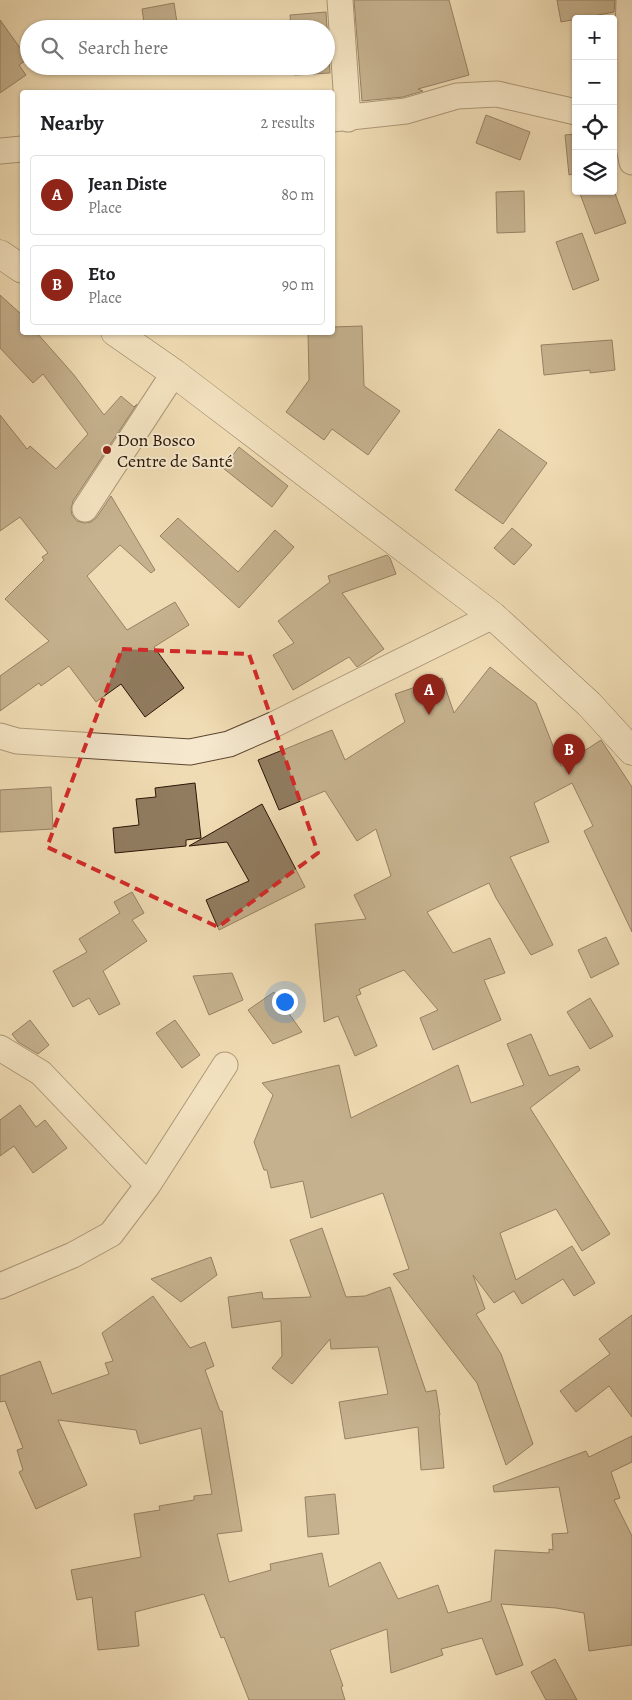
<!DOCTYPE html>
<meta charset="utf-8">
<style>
:root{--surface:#fff;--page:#f2f2f2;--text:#202124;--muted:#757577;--line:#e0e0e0;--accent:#8f2418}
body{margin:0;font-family:Alegreya,serif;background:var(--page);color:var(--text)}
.controls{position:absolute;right:15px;top:15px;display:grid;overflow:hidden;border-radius:5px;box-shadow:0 1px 4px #0004}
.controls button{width:45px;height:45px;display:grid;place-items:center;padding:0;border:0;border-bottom:1px solid var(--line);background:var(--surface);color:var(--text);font:25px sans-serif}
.you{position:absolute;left:284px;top:1001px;width:18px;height:18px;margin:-12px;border:4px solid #fff;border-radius:50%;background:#1a73e8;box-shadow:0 0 0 8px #1a73e833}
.badge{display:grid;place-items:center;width:32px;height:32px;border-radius:50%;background:var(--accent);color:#fff;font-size:16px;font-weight:700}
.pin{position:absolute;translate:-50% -41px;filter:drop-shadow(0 1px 2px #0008)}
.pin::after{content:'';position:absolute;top:26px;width:18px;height:15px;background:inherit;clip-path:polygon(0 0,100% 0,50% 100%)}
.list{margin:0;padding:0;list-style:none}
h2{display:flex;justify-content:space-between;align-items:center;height:65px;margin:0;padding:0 20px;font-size:21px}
h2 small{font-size:16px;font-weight:400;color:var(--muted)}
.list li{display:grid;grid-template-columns:32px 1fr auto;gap:15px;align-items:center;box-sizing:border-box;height:80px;margin:0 10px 10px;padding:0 10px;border:1px solid var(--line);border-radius:5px}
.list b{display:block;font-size:19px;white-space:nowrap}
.list p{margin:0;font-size:16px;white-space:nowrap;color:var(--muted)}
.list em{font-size:16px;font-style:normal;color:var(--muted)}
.icon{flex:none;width:28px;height:28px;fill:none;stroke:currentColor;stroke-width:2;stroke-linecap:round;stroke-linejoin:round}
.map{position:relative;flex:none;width:632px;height:1700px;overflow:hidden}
.search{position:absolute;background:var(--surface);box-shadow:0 1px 4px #0004;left:20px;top:20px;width:315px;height:55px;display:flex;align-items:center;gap:12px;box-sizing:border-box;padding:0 18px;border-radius:28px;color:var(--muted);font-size:19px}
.panel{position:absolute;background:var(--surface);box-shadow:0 1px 4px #0004;left:20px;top:90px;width:315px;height:245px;border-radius:5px}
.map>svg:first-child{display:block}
</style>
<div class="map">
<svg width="632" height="1700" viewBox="0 0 632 1700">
<rect width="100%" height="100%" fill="#f0dcb4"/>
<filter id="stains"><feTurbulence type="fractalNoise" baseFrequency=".004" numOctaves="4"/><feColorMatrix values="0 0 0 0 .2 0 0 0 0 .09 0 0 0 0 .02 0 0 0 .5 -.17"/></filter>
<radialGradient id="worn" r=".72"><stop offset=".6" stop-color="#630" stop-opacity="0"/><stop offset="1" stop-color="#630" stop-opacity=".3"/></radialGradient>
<path fill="#917c60" stroke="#2a1404" d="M354,0H449L469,75L418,89L423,91L403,97L362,101Z
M557,0H615L614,12L561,22Z
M174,3L178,29H145L142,9Z
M326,12L330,73L294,75L293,66H326V29H291L290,15Z
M0,20L28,59L19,65L26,75L0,93Z
M486,115L530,132L520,160L476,143Z
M576,134V181L572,174L569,175L565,135Z
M613,188L626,223L595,234L579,191H613Z
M524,191L525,232L497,233L496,192Z
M582,233L599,280L573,290L556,242Z
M0,295L22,315V332H36L74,375L104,415L121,396L134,407L137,404L73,501L71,509L72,515L77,521L84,523L91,522L97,517L111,496L155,570L151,573L120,545L87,576L127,630L175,602L189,625L154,647L184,688L145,717L121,684L96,702L69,666L41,686L39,683L0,711V676L49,641L5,599L44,560L42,557L48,553L20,517L0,531V415L27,449L30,446L56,469L88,434L43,374L33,383L0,348Z
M362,326L364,386L400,411L368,455L332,429L324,440L286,412L309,380L308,332H332V327Z
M612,340L615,370L590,373V370L544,375L541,345Z
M499,429L547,463L503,524L455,490Z
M239,447L288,486L272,507L223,468Z
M178,518L238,572L275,530L294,547L239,608L160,536Z
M512,528L532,545L514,565L494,548Z
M387,555L390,558L396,574L342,593L384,649L357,667L349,657L293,690L273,655L294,643L278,621L330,582L328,576Z
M490,667L536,703L561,766L601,740L632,787V932L584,831L593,826L572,783L534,803L549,842L510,857L553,945L531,955L496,898L489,883L427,912L453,953L490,938L505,973L484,980L501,1020L433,1050L420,1018L438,1010L404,970L359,989L361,994L356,996L377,1046L355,1056L338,1016L324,1022L315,924L366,919L354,895L391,876L376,829L357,841L325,791L279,810L258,760L332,730L345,760L405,722L395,694L442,678L454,713Z
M195,783L201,838L186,840V846L115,853L113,828L139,825L136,799L156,797L155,788Z
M51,787L53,829L0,832V790Z
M262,804L305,887L219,930L206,900L249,881L227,842L189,846Z
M132,892L144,913L132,920L147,941L103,971L120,1004L99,1015L89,998L73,1007L53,971L87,952L79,939L120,913L114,902Z
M606,937L619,964L591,978L578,950Z
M232,973L243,1000L209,1015L193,976Z
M274,992L302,1032L273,1044L248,1010Z
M590,998L613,1036L590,1049L567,1012Z
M30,1020L49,1045L38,1054L18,1042L12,1034Z
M175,1020L200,1055L182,1068L156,1033Z
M531,1034L549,1076L578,1066L580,1070L530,1108L610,1234L582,1251L556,1209L500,1233L516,1280L572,1246L595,1283L574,1296L563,1279L522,1304L514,1291L494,1303L473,1275L485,1309L476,1314L501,1354L533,1444L506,1465L477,1383L393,1274L409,1269L383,1193L311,1218L303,1181L271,1188L267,1170H264L254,1142L273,1095L262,1083L339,1065L351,1118L458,1065L471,1103L524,1085L507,1044Z
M20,1105L36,1127L45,1120L67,1148L33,1173L14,1146L0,1156V1120Z
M322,1228L346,1297L365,1296L390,1287L426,1392L436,1390L440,1415H439L444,1468L421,1470L418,1427L345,1439L339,1402L388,1394L378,1347L331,1349L330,1339L292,1384L272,1368L282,1356L281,1321L232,1328L228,1297L262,1292L263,1299L311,1297L290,1240Z
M211,1257L217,1275L181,1302L151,1279Z
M153,1296L190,1348L205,1342L214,1366L205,1370L220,1411H222L242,1531L217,1534L229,1582L271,1570L270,1564L322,1553L329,1587L380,1562L398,1599L438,1585L448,1613L491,1601L495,1550L549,1553V1549L553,1550L552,1534L568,1533L559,1487L494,1492L493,1486L586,1451L589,1457L632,1436V1462L611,1472L620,1498L614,1500L632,1536V1645L589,1651L584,1613L556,1608L501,1604L523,1665L496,1675L482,1638L441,1649L443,1655L391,1673L387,1629L330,1650L343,1686L341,1687L345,1700H249L224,1637L221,1638L204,1594L135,1612L139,1646L98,1650L92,1597L77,1600L71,1570L141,1557L134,1514L160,1510L159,1506L194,1500V1496L212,1494L201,1428L140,1444L136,1430L58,1420L87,1485L36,1509L19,1472L23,1470L17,1450L23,1448L5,1401L0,1402V1376L40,1361L52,1394L109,1374L105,1363L113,1361L102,1333Z
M632,1315V1417L609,1386L576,1412L560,1391L610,1354L599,1339Z
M335,1494L339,1534L308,1537L305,1497Z
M555,1659L577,1700H546L531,1672Z"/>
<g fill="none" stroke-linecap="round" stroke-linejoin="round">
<defs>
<path id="street" d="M340,0L348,119
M629,0L625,127L632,162
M332,119L406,111L457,96L497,94L576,112
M0,151L22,149
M85,509L174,373
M0,736L17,741L190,752L229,744L275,724L377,673L493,616
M0,1048L41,1073L148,1185
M0,1286L73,1255L111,1234L148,1185L225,1065"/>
<path id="secondary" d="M0,254L22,269
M115,332L174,373L493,616L589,704L632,751"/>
</defs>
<use href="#street" stroke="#5c4630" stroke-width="27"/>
<use href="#secondary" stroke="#2a1404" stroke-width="29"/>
<use href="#street" stroke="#f5e8ce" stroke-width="25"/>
<use href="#secondary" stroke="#f5e8ce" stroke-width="28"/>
</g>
<path d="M0 0H632V1700H0ZM122,649L249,654L318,853L218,927L47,847Z" fill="#f0dcb4" fill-opacity=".55" fill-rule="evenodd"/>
<path fill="none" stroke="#d62828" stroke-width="4" stroke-dasharray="10 6" stroke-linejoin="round" d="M122,649L249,654L318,853L218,927L47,847Z"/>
<circle fill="#8f2418" stroke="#f5e8ce" stroke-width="2" cx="107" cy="450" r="5"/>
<g text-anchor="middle" stroke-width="4" stroke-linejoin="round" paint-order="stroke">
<g font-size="18" fill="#2a1404" stroke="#f5e8ce" text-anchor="start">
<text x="117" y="446">Don Bosco<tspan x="117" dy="21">Centre de Santé</tspan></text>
</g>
</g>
<rect width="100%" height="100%" filter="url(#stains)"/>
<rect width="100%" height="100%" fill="url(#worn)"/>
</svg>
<div class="controls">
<button>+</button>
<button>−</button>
<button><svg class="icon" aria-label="locate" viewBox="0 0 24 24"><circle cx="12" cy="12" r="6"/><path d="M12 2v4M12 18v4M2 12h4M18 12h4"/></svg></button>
<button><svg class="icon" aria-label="layers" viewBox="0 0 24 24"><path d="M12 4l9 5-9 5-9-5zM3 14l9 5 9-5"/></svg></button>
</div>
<div class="you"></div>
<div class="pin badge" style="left:429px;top:715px">A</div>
<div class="pin badge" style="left:569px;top:775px">B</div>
<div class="search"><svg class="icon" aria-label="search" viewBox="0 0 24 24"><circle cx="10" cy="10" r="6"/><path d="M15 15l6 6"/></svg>Search here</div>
<section class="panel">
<h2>Nearby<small>2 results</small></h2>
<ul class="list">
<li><span class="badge">A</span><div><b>Jean Diste</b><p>Place</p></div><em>80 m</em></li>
<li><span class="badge">B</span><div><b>Eto</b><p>Place</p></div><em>90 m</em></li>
</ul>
</section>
</div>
